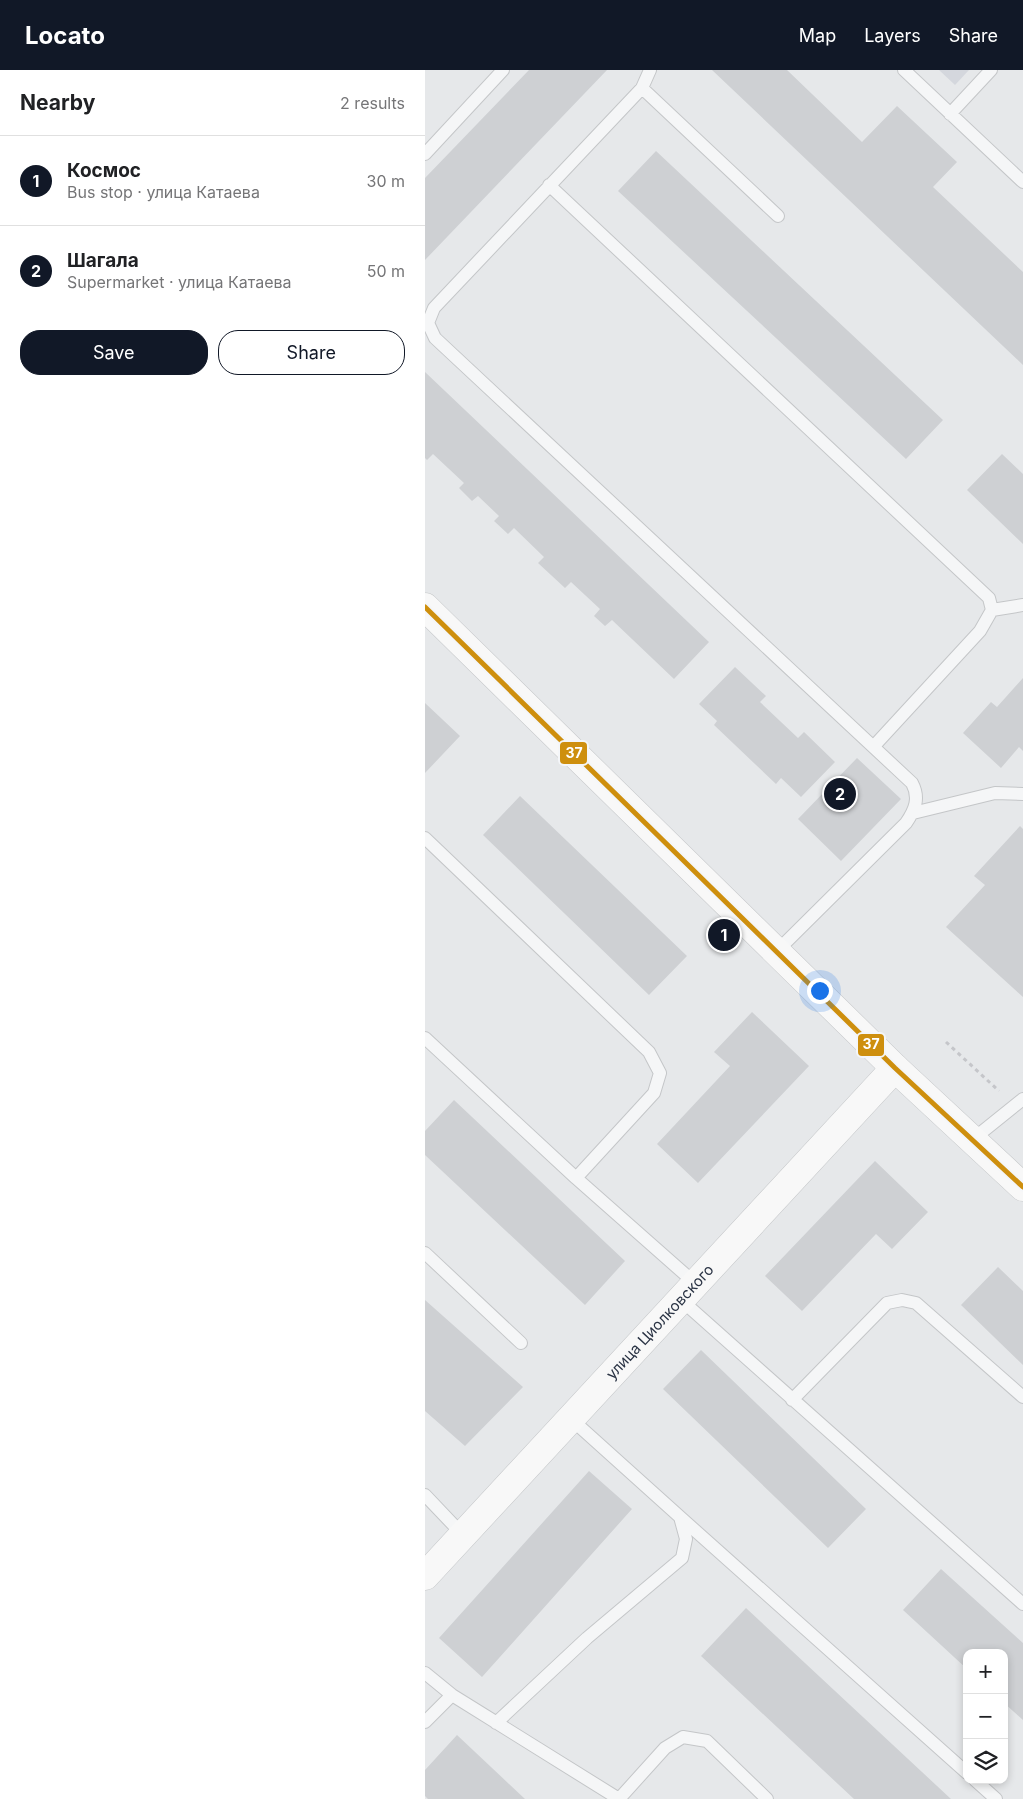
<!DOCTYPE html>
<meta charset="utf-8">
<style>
:root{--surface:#fff;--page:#f6f6f6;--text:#202124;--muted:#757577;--line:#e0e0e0;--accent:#111827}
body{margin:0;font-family:Inter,sans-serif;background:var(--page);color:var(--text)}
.controls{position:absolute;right:15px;bottom:15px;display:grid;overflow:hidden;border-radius:10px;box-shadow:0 2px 8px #0003}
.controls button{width:45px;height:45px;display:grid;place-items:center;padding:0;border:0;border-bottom:1px solid var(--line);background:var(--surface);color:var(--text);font:25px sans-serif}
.you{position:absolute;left:394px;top:920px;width:18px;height:18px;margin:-12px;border:4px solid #fff;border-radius:50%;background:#1a73e8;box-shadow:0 0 0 8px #1a73e833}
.badge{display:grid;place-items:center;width:32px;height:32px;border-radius:50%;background:var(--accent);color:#fff;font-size:16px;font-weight:700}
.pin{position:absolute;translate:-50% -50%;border:2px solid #fff;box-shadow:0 1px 5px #0006}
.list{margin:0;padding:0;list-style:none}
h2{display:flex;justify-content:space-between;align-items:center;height:65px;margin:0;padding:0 20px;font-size:21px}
h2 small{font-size:16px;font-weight:400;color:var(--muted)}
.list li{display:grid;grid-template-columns:32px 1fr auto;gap:15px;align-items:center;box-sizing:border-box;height:90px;padding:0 20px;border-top:1px solid var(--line)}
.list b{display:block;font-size:19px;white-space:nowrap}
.list p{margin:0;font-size:16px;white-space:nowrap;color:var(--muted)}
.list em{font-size:16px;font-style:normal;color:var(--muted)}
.actions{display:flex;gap:10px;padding:15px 20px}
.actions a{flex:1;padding:11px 0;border:1px solid var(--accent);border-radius:20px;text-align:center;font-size:18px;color:var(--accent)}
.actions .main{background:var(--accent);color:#fff}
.icon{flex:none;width:28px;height:28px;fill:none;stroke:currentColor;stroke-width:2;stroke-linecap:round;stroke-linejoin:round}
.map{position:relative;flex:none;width:598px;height:1729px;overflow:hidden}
header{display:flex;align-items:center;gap:30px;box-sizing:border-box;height:70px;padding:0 25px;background:var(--accent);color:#fff}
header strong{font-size:24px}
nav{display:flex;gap:28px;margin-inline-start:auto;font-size:18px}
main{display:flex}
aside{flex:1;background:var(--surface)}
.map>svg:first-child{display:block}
</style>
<header>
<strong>Locato</strong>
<nav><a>Map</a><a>Layers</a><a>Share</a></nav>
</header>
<main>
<aside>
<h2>Nearby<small>2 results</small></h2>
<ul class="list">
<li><span class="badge">1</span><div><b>Космос</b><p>Bus stop · улица Катаева</p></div><em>30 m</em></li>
<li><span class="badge">2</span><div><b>Шагала</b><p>Supermarket · улица Катаева</p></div><em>50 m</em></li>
</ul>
<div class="actions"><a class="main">Save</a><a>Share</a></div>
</aside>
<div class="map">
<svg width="598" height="1729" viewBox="0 0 598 1729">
<rect width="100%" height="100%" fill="#e6e8ea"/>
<path fill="#d4d7dd" d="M514,0H544L530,15Z"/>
<path fill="#ced0d3" d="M104,0H182L0,190V108Z
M287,0H362L437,72L472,36L532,92L508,117L598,202V295Z
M231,81L518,350L481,389L193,121Z
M0,302L284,572L249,609L187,550L180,556L169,546L175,539L146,512L140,518L113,493L119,487L89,458L83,464L69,451L74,446L53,426L47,431L34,418L39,413L8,384L2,390L0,388Z
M577,384L598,404V474L542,420Z
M310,597L341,626L335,632L373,668L379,662L410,692L376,727L356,708L351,714L289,655L292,651L274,634Z
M598,608V681L594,677L576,698L538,663L566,632L572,637Z
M0,633L35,666L0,703Z
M432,688L476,729L416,791L373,749Z
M95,726L262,886L224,925L58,765Z
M595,756L598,759V927L521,857L560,815L549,806Z
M327,942L384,996L273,1113L232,1074L305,996L289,982Z
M29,1030L200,1191L160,1235L0,1085V1061Z
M450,1091L503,1142L467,1179L451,1164L377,1241L340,1206Z
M573,1197L598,1221V1295L536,1235Z
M0,1230L98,1317L40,1376L0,1341Z
M276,1280L441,1439L403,1478L238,1319Z
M164,1401L207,1439L57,1607L14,1568Z
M516,1499L598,1573V1650L579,1633V1583H542V1599L478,1540Z
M321,1538L526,1729H429L276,1586Z
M32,1665L100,1729H3L0,1726V1700Z"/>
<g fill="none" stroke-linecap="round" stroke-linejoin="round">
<defs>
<path id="lane" d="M225,0L217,18L9,238L3,253L10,268L487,713C495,728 490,740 481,753L351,882
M479,0L598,112
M217,18L353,146
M525,44L566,0
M0,84L78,0
M124,115L564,528L567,540L555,561L449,676
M567,540L598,535
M488,743L570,723L598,724
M0,768L224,982L235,1003L229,1023L151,1108
M0,968L151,1108L271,1214
M547,1070L598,1029
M0,1183L96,1273
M255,1229L598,1534
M367,1330L462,1233L477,1230L491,1233L598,1327
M0,1425L38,1465
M255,1447L542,1703
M0,1603L27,1625L194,1729
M0,1652L27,1625
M71,1653L162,1568L257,1488L261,1469L255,1447L145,1348
M550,1710L571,1729
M194,1729L240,1678L258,1667L282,1671L342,1729"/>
<g id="secondary">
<path d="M0,537L470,998L598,1117"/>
<path id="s1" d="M0,1506L470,998"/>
</g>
</defs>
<use href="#lane" stroke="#c4c6c8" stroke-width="14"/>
<use href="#secondary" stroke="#c4c6c8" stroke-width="29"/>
<path stroke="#c5c6ca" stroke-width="3" stroke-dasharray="4 4" stroke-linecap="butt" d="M521,972L574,1021"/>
<use href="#lane" stroke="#f5f6f7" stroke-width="12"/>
<use href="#secondary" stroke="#f8f8f8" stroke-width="28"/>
<defs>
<path id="bus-1" d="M0,537L470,998L598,1117"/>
</defs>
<use href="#bus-1" stroke="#f4f6f9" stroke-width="9"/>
<use href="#bus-1" stroke="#ce8f0e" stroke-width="5"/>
</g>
<g text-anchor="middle" stroke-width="4" stroke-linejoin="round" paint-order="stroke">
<g font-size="15" fill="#2b3445" stroke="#f4f6f9">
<text dy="5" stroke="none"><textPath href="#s1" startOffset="346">улица Циолковского</textPath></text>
</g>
</g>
<g stroke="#f4f6f9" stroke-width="2">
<rect x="134" y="671" width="29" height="24" rx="5" fill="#ce8f0e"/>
<rect x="432" y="963" width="28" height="24" rx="5" fill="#ce8f0e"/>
</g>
<g font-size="14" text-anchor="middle" font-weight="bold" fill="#fff">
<text x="149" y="688">37</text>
<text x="446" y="979">37</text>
</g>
</svg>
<div class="controls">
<button>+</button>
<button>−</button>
<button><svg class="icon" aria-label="layers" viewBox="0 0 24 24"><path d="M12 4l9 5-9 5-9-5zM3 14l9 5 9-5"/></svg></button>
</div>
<div class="you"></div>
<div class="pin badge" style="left:299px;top:865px">1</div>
<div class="pin badge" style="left:415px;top:724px">2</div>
</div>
</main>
